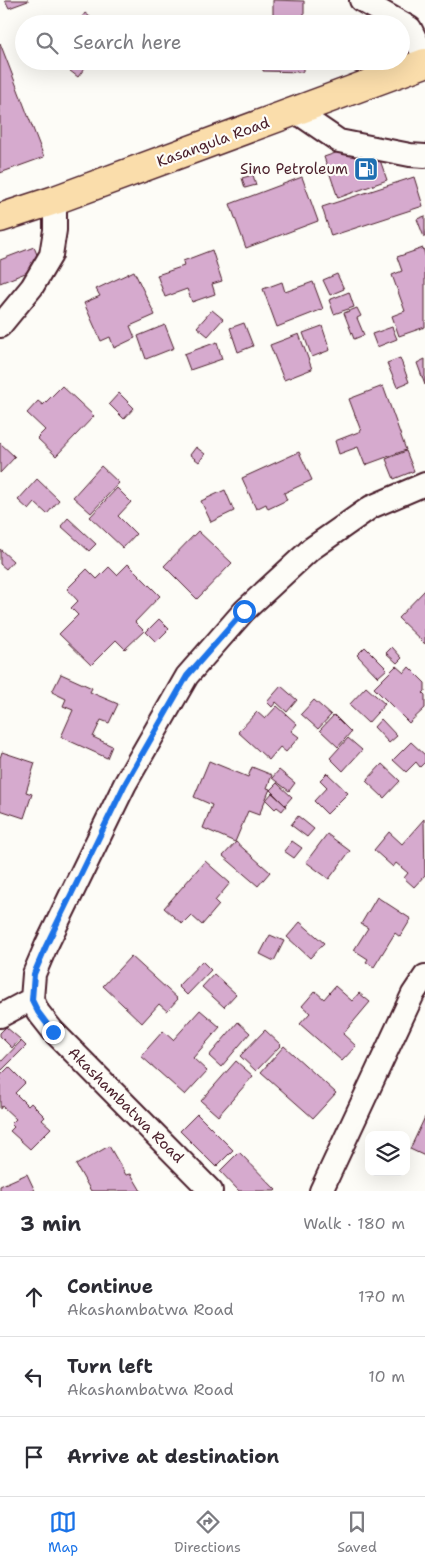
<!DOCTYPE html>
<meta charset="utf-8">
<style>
:root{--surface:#fff;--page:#f7f7f7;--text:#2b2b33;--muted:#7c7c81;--line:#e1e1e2;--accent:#1a73e8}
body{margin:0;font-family:"Shantell Sans",sans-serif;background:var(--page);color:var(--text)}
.controls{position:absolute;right:15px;bottom:15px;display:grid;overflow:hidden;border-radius:10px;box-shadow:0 5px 20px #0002}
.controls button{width:45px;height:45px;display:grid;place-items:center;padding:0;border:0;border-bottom:1px solid var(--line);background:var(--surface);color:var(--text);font:25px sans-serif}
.stop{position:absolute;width:15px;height:15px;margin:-11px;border:4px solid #1a73e8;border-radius:50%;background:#fff}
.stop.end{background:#1a73e8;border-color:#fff;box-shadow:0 1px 5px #0008}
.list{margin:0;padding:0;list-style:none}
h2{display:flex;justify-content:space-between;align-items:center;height:65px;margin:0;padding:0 20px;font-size:21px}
h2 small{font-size:16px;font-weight:400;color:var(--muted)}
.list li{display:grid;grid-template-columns:32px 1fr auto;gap:15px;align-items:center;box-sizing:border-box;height:80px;padding:0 20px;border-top:1px solid var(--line)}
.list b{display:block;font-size:19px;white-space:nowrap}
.list p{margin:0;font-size:16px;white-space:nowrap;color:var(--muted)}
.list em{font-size:16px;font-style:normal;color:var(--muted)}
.icon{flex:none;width:28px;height:28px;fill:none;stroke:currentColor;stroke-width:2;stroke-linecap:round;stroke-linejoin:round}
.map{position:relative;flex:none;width:425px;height:1191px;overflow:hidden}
.search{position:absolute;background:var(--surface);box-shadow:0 5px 20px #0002;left:15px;right:15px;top:15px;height:55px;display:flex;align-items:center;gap:12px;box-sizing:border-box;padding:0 18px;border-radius:28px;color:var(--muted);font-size:19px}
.sheet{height:305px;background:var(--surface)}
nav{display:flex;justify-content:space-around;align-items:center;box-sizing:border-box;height:70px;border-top:1px solid var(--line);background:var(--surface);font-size:14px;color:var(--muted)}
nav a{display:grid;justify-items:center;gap:2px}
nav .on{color:var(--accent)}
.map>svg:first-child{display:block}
</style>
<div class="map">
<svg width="425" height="1191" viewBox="0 0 425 1191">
<rect width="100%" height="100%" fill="#fdfcf7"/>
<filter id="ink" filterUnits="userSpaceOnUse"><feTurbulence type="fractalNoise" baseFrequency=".02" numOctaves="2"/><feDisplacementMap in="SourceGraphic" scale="10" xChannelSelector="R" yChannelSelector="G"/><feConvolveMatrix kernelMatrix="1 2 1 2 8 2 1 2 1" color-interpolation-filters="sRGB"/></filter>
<g filter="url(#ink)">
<path fill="#d6aace" stroke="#4a1f2b" d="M5,0H28V1L9,8Z
M273,0L304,1V24H250V15H273Z
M85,13L99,24H77Z
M0,43L44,157L0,173Z
M57,61H90L78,77Z
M263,61H303V72L263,71Z
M373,140L387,180L338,198L324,157Z
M253,175L256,185L245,188L242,178Z
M302,177L318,221L246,248L230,204Z
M414,177L423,206L331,236L322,207Z
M425,216V237H424L417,219Z
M34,247L40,262L30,265L33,270L0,283V260Z
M423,248L425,255V327L399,336L392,316L405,311L392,275L402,271L397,257Z
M212,250L222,281L212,284L215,294L192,302L187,289L165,297L157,275L184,266L183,261Z
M134,271L155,315L130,326L135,338L114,348L110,337L101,341L84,303L100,296L96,289Z
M337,274L344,289L330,295L323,280Z
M282,282L285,292L313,282L323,309L277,327L263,289Z
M349,292L354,307L334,314L329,300Z
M357,308L361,316L357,318L364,335L354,339L344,313Z
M212,310L223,319L208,336L197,327Z
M244,323L253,346L238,352L230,328Z
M165,325L174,348L146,359L138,336Z
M322,326L330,350L312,357L303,333Z
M392,327L397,339L377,347L372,334Z
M299,334L312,369L284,380L270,345Z
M217,342L222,359L190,370L184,354Z
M400,358L409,382L397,387L387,363Z
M425,359V385L417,363Z
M62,386L94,416L56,456L37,438L45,430L27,413L38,401L43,405Z
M383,386L406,450L365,465L358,447L339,454L335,441L361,431L349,399Z
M119,393L134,408L124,419L109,404Z
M0,443L15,457L0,473Z
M196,447L205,454L199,462L190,455Z
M406,451L414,471L394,479L386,459Z
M299,452L312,480L284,493L287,500L268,509L266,504L256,509L242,478Z
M101,466L119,483L91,513L73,497Z
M37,479L59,500L47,514L35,503L29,510L18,500Z
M117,488L131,502L118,516L136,534L123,548L90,517Z
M225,490L234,511L211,522L201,501Z
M68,518L96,544L89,551L61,526Z
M198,531L232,563L197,599L164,566Z
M0,549L13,561L6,569L0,564Z
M128,564L160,596L135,622L144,631L125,649L116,640L91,665L59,634L78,615L71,608L78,601L67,589L87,569L97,579L109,567L117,575Z
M425,590V644L398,618Z
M159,619L169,629L156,642L146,632Z
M365,647L387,669L378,677L357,655Z
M392,647L402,658L397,663L386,653Z
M396,666L404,673L409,667L425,683V691L423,693L425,695V708L409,723L374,688Z
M61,674L92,688L90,692L118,704L109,723L101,720L93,737L112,746L107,758L61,737L73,710L63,706L66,699L52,692Z
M281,686L297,700L287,712L276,702L272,707L267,702Z
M366,687L385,704L368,723L349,705Z
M314,700L331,715L318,729L301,714Z
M277,706L297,724L291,731L299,737L286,752L280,747L269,760L238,732L257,712L265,719Z
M334,715L351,732L338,747L320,730Z
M381,719L397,736L389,743L374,727Z
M348,738L362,750L343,771L330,758Z
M411,742L425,755V762L420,767L416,762L406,772L393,760Z
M2,752L35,763L26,792L32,794L24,818L0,810V758Z
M209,761L248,777L252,767L272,775L267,788L270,789L259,815L248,811L235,842L203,828L212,805L194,797Z
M382,764L400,781L384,798L366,781Z
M279,770L295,783L289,791L272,778Z
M327,773L348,793L327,814L314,801L327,787L320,780Z
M277,783L292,797L285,805L270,790Z
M272,793L286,806L282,811L277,807L275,809L266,800Z
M298,816L314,829L307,837L291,825Z
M424,819L425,875L414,887L404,878L408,873L396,863L393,867L374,850L389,832L402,844Z
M327,834L350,851L329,879L306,862Z
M292,841L302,848L294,858L284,851Z
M236,842L270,872L258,886L223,856Z
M205,861L230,883L215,901L219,905L202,925L191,915L182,924L164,908Z
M377,897L411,919L400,937L395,933L374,967L366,962L368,959L354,950L368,928L361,924Z
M300,922L324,943L310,958L287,937Z
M270,935L284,941L274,961L260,954Z
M131,956L178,999L167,1011L159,1004L142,1023L103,986Z
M202,961L211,970L187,995L178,986Z
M214,974L236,994L224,1007L202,987Z
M335,986L352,1001L359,993L370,1002L343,1034L356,1046L342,1061L300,1024L310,1013L302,1006L315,991L324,999Z
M200,1010L220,1027L193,1058L207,1071L185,1095L141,1056L163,1031L173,1040Z
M238,1022L250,1033L221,1067L209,1056Z
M6,1027L20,1039L12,1048L0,1036V1033Z
M265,1030L281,1045L256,1071L240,1056Z
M21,1041L26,1046L2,1070L0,1068V1063Z
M284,1046L336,1093L313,1118L261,1072Z
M236,1061L253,1076L218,1116L201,1101Z
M9,1067L25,1083L15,1093L28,1106L31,1103L45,1117L42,1120L51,1128L30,1149L10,1131L14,1127L11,1124L16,1119L2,1106L0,1109V1076Z
M197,1114L233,1150L216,1167L180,1131Z
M425,1117V1156L410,1149Z
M109,1146L126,1175L131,1174L141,1191H91L76,1165Z
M239,1152L276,1190L275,1191H239L220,1171Z
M27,1174L35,1191H0V1186Z"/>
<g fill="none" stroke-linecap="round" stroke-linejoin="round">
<defs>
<path id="minor" d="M361,0L410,28L425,58
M295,111L339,141L410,155L425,156
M0,326L32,287L51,255L55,230V200
M0,1016L32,999
M211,1191L53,1031L38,1012L32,999L34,974L46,946L125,784L187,676L244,611L311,549L371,507L425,484
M321,1191L413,994L425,976"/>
<path id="major" d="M0,218L55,200L425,63"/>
</defs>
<use href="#minor" stroke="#4a1f2b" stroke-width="26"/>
<use href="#major" stroke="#4a1f2b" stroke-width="31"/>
<use href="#minor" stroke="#fdfcf7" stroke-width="22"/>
<use href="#major" stroke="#faddab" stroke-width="28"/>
</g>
</g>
<g fill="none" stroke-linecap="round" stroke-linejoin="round" filter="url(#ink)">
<path stroke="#1a73e8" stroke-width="6" d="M53,1032L38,1012L32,1000L34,974L46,946L125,784L187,676L244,611"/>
</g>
<defs>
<symbol id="fuel-square" viewBox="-11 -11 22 22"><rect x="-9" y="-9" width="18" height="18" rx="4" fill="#1f6fb2" stroke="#fdfcf7"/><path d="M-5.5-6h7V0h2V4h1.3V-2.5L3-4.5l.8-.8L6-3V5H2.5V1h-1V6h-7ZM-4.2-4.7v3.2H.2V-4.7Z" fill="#fff"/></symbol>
</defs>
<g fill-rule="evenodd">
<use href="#fuel-square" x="352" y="155" width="28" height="28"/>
</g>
<g text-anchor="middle" stroke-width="4.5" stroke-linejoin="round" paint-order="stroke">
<g font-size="15" fill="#4a1f2b" stroke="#fdfcf7">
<text transform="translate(213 142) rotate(-20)" y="5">Kasangula Road</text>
<text transform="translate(126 1105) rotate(45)" y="5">Akashambatwa Road</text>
</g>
<g font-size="15" fill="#4a1f2b" stroke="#fdfcf7" text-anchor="end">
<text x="348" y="174">Sino Petroleum</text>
</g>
</g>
</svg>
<div class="controls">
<button><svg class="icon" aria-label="layers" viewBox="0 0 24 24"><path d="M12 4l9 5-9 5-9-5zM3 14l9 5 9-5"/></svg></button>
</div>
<div class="stop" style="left:244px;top:611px"></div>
<div class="stop end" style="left:53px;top:1032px"></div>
<div class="search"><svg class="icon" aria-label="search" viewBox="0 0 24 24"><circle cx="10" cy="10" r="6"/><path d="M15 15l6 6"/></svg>Search here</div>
</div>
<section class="sheet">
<h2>3 min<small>Walk · 180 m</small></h2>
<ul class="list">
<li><svg class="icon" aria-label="ahead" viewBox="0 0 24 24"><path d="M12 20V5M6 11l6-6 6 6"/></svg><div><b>Continue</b><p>Akashambatwa Road</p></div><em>170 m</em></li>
<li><svg class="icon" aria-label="left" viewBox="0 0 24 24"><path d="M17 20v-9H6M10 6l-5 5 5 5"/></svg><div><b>Turn left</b><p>Akashambatwa Road</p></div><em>10 m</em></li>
<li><svg class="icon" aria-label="arrive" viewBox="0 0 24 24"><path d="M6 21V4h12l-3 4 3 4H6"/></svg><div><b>Arrive at destination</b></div></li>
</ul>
</section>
<nav>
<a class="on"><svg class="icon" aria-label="map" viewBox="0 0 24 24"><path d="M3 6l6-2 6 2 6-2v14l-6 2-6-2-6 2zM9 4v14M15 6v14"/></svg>Map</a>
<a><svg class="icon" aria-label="directions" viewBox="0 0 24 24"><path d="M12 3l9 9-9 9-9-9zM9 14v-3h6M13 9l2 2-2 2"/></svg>Directions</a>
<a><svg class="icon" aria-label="saved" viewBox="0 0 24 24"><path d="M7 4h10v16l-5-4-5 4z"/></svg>Saved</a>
</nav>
